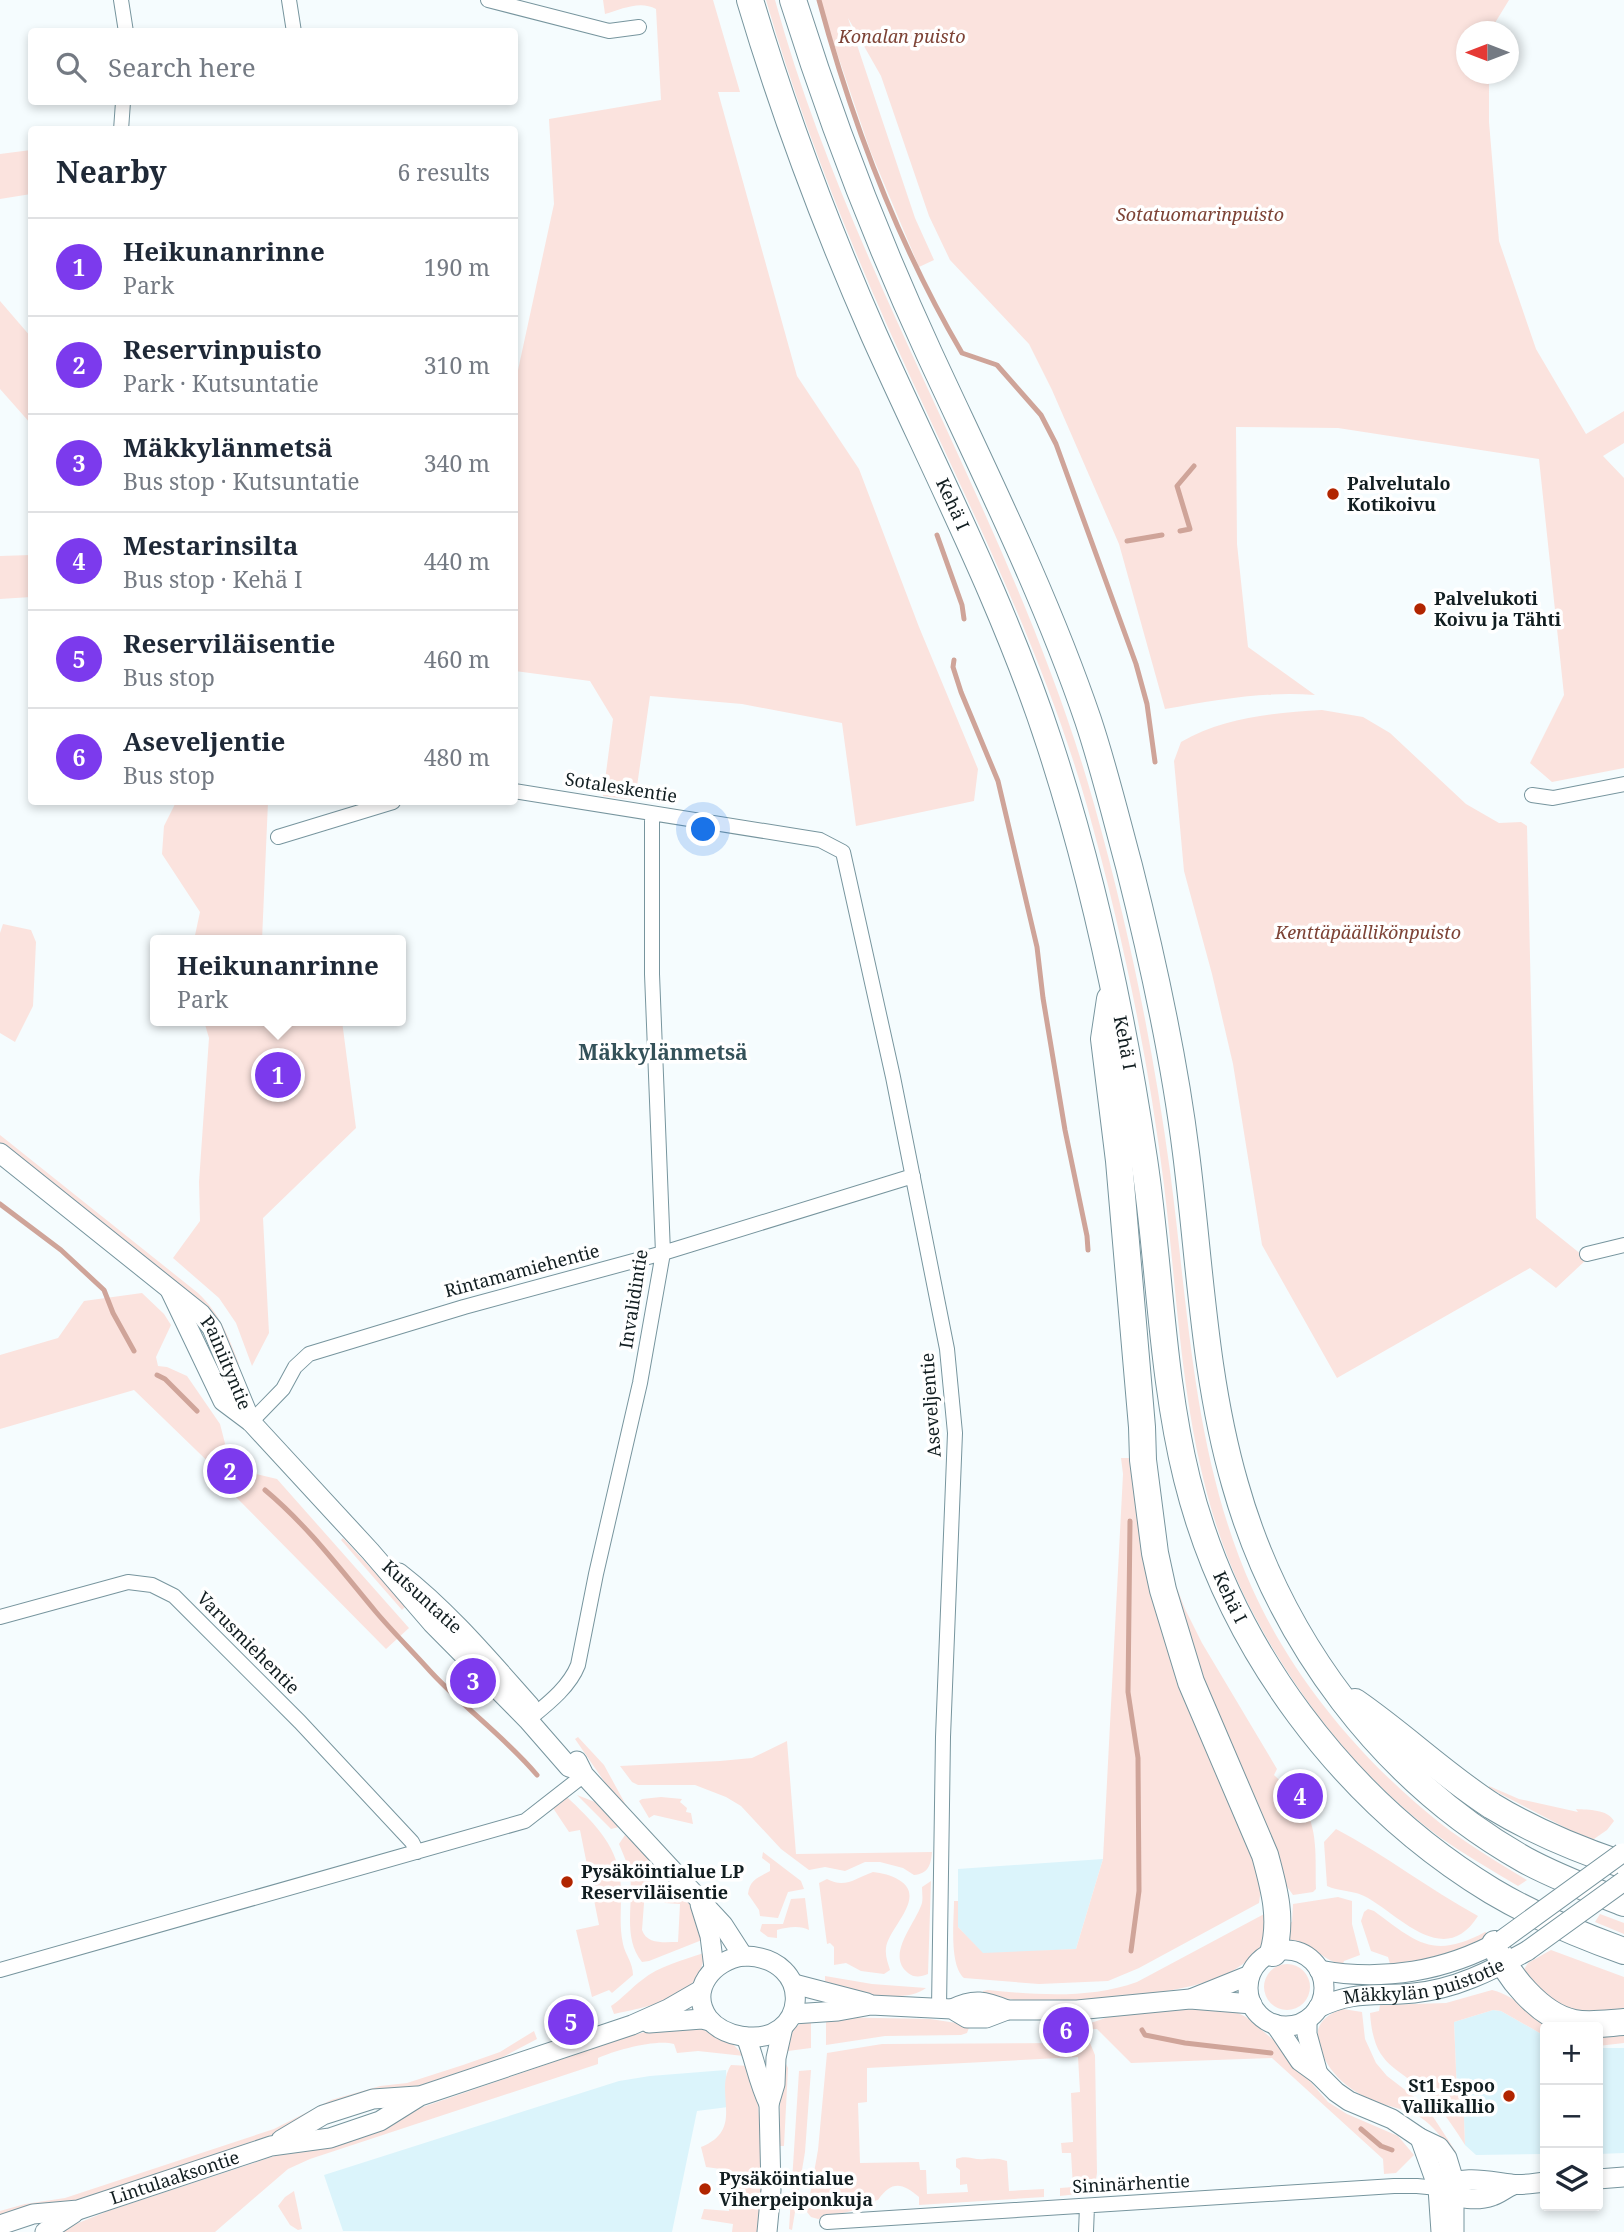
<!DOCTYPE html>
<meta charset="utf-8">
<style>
:root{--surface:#fff;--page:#f2f2f3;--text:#1f2937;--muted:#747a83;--line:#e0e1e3;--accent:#7c3aed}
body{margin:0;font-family:"Noto Serif",serif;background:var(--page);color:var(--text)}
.controls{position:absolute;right:21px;bottom:21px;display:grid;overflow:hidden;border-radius:7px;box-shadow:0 4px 10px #0003}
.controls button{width:63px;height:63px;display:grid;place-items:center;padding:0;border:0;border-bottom:2px solid var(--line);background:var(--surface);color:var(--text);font:35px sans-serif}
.compass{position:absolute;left:1456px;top:21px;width:63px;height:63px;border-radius:50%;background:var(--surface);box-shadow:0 4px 10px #0003;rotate:270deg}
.you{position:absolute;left:704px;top:830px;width:24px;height:24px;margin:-18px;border:5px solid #fff;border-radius:50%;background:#1a73e8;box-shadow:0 0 0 10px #1a73e833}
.badge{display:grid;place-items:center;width:46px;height:46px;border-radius:50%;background:var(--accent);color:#fff;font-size:23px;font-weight:700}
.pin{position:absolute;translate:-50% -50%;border:4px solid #fff;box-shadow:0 2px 7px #0006}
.popup{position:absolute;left:150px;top:935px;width:256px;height:91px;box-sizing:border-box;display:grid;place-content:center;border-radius:7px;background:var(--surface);filter:drop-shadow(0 2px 5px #0005);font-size:23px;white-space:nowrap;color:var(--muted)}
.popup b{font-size:26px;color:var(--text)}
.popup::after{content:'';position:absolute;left:50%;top:100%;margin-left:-14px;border:14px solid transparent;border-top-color:var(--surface)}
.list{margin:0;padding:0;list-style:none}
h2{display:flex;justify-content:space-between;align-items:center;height:91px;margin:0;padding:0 28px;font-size:30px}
h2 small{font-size:23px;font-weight:400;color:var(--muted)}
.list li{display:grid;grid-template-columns:46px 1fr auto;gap:21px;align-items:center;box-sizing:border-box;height:98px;padding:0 28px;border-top:2px solid var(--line)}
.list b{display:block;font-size:26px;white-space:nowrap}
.list p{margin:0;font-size:23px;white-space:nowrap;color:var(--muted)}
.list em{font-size:23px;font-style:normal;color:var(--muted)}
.icon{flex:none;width:38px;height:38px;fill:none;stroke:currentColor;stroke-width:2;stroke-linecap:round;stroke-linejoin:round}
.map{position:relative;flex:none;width:1624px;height:2232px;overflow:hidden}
.search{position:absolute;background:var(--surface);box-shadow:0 4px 10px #0003;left:28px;top:28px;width:490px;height:77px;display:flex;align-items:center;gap:18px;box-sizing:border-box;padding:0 24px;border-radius:7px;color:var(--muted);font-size:26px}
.panel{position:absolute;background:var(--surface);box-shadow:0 4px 10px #0003;left:28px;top:126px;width:490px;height:679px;border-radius:7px}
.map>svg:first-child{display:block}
</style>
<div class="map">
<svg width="1624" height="2232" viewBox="0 0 1624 2232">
<rect width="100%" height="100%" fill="#f5fcfe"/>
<path fill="#dbf4fb" d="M1103,1859L1076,1949L983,1954L958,1927V1869Z
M1493,2010L1501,2011L1545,2036V2154L1476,2155L1465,2145L1463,2093H1457L1454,2022Z
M1598,2048H1624V2153L1598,2154Z
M726,2070L728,2107L697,2111L672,2232L343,2231L324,2175L619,2081L650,2076Z"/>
<path fill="#fbe3de" d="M603,0H713L740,92H718L797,376L859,469L919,627L978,769L974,801L856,826L842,723L742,704L650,696L635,800L603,796L613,719L590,681L515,671V384L554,204L549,119L661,100L656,9C640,0 622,9 605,14Z
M766,0H775C852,280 1016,525 1094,804C1128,925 1153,1046 1170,1171C1189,1313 1193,1456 1252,1588C1293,1679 1362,1761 1440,1823C1467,1844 1497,1862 1527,1880L1518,1886C1491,1870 1464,1854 1438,1836C1355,1774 1288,1686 1243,1593C1182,1464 1181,1324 1164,1185C1148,1056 1122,931 1087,806C1039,637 957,483 886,323C840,219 798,110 766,0Z
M819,0H1509L1490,31L1466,32V74H1489V122L1499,241L1536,349L1586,434L1624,411V443L1603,456L1624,478V768L1552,782L1530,763L1564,695L1539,459L1338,428L1236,427L1237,544L1248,647L1315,695C1264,691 1215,700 1165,709L1119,544L1052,390L1029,344L950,260L929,216L881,76L848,18L915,218L934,260L919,267L870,150Z
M31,150V194L0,199V154Z
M0,301L31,337V424L0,389Z
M31,555V597L0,599V556Z
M1322,710L1363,717L1390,733L1466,804L1499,823L1521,822L1527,826L1536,1218L1587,1259L1556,1288L1530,1268L1337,1378L1262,1245L1233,1064L1212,974L1184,871L1174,761L1181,742C1224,717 1273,713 1322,710Z
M176,802H268L262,940H194L200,912L162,854L164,826Z
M3,924L31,930L36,942L33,1006L15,1042L0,1033V933Z
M204,1021H342L356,1128L263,1218L269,1333L252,1366L236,1323L219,1298L173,1258L200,1221L199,1182L209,1038Z
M0,1135L198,1293C221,1315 228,1336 239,1364L233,1367L223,1340L36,1172L0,1143Z
M142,1293L164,1314L171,1325L156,1357L158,1366L167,1367L187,1376L220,1424L229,1459L244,1471L277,1479L409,1628L386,1649L231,1492L226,1479L134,1390L0,1429V1355L58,1338L84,1301Z
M1121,1458H1133L1262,1882L1259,1903L1139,1968L1108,1981L1039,1984L964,1978C949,1965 954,1921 954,1901H958V1927L983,1953L1076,1949L1103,1859L1123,1474Z
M343,1538L406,1606L402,1610L341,1540Z
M1167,1562L1185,1609L1202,1643L1277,1769L1274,1775L1293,1793L1289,1798L1296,1806L1301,1802C1319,1827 1315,1859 1316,1889L1313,1892L1293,1895L1278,1874L1205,1703Z
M578,1737L604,1765L627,1807L606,1784L575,1739Z
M787,1741L796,1854L932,1852C931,1865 928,1874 914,1875L903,1868L880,1862H865L845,1871L825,1867L809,1870L781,1849L741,1806L726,1797L695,1785H638L632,1782L620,1766L720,1761L752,1758Z
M1489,1786L1519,1799L1578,1812L1576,1809C1589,1810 1607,1809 1614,1821L1607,1830L1591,1841L1489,1788Z
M577,1795L595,1802L619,1827L611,1829Z
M567,1797C590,1819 616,1843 620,1877C623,1899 618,1922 623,1944C625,1954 633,1963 633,1975L612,1993L609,1990L592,1997L576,1930L599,1925L580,1830L569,1832L553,1808Z
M661,1797L682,1799L680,1802L687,1808L686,1812L691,1813L693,1824L654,1815L649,1818L639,1801L642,1799Z
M1336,1829C1385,1855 1429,1889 1478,1916C1445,1968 1402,1918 1368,1898C1355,1890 1340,1892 1327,1886L1324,1842Z
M625,1835L654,1864L658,1875L645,1890L642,1930C647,1945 665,1942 678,1942L680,1904L665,1903L662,1899L668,1889C690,1887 697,1923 702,1940L649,1961L642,1962C622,1937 634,1904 630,1875C628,1864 623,1854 619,1844Z
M763,1852L801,1881L804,1889L788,1892L778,1918L760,1916L759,1910L748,1894C750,1879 758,1878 770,1871V1864L762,1858Z
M873,1872C882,1873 891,1875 899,1880C928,1897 888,1928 886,1948C885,1956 888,1963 890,1970L884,1974L861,1971L846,1963L834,1965V1947L830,1943L827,1944L819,1883L827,1879C845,1889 856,1878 873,1872Z
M931,1881L928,1974C921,1977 914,1978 908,1973C885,1955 916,1923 922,1903C923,1898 922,1892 922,1887Z
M1338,1897L1352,1901V1924L1360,1955L1344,1961L1343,1964C1321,1962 1315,1941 1285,1939L1287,1923L1292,1922L1293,1904Z
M805,1898L809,1930C801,1925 786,1927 777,1930V1938L768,1937L760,1931L762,1924H783L791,1899Z
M1368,1909L1374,1911C1416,1942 1433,1960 1485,1932L1492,1936L1442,1957L1390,1964L1388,1957L1371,1951L1361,1921L1364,1912Z
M1266,1913C1266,1921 1267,1932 1264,1939C1258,1956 1235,1971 1220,1977C1177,1995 1079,2004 1030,2002C1014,2001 999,1996 983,1998V1991L988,1990C1037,1995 1090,1999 1137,1982Z
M1600,1914L1624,1923V1934L1595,1922Z
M1551,1950L1624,1977V2014L1581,2013L1548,2002L1523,1971L1528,1963Z
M704,1953C702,1999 650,2006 614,2014L611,2006C623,1998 631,1988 642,1980C659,1966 683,1960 704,1953Z
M1264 1987a23 23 0 1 1 46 0a23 23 0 1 1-46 0Z
M825,1976L872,1984L926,1988C905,2005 851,1991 825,1987Z
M1492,1990C1516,1996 1534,2016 1555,2027H1545V2036L1501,2011L1493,2010L1454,2022L1457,2093H1463L1465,2145C1455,2129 1443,2111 1429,2097C1396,2063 1374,2069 1370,2013L1379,2011L1380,2005L1446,2003Z
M1209,2008L1232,2010L1246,2017L1276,2042L1328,2102L1347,2114L1398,2136L1414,2155L1396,2173L1384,2174L1383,2159L1272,2058L1131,2063L1097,2029H1082V2026L1114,2015Z
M1343,2009L1362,2012L1365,2039L1376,2063L1387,2076L1426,2106L1456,2152L1454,2153C1444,2141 1434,2126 1420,2117C1406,2109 1389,2107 1374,2101C1347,2090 1323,2069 1318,2039C1315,2023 1329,2013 1343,2009Z
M826,2017L930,2019L970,2025L967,2033L961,2035L885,2036L826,2045Z
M811,2020V2048L780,2052C788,2035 792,2025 811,2020Z
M701,2027L732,2043L744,2056L698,2051L677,2053L674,2044C656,2039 616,2050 598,2058V2064L310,2159L288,2169L215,2232H56L108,2211L414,2110L626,2037L645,2032Z
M1624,2030V2043L1598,2046V2032Z
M534,2031L537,2039L501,2058L69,2203L0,2217V2211L25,2204L65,2198L274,2129L331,2100L380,2086L407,2083L463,2065L500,2052Z
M1090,2043L1095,2055L1097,2173L1094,2192L1060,2196V2188L1073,2187L1071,2153H1062L1061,2143L1073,2142L1071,2093L1080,2092L1078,2057L867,2068V2102L858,2103L860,2163L919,2162L920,2170H926L927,2194L968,2192L967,2184L960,2185V2170L956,2167V2159C968,2154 974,2161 985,2159C994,2158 998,2158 1007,2161L1009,2191L1044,2189V2197L919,2205V2197C902,2182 891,2181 878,2200L870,2202L864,2208L818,2219L811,2217L807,2212L818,2150L827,2053L882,2044Z
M781,2064H786L788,2068L784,2146H779Z
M731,2065L751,2066L758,2105L762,2151L761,2232H732L733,2224L701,2219L704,2209L729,2211L728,2170L706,2167L701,2147C746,2129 713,2093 731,2065Z
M811,2070L805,2152L792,2230L789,2229L799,2071Z
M294,2191L302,2229L298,2230L290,2225L278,2206L285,2197Z"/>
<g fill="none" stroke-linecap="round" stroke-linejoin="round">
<path stroke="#cfa499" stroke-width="5" d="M819,0C852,122 898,244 962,353L997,365L1041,415L1056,444L1136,664L1147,704L1155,762
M1180,531L1190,529L1177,486L1194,466
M937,535L962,605L964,619
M1127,541L1162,535
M954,660L953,667L961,692L998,781L1037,947L1043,998L1065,1130L1087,1236L1088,1250
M0,1204L61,1250L104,1290L113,1313L134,1351
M157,1375L165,1379L197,1411
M265,1490C308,1526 340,1569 376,1612C393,1632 412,1651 430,1671C464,1708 505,1737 537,1775
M1130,1521L1128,1692L1138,1758L1139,1891L1131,1951
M1142,2030L1145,2035L1185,2043L1271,2053
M1361,2129L1381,2146L1392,2150"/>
<defs>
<path id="street" d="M121,0L126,32
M289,0L294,32
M488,0L609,31L639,27
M121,130L123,102
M514,791L820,840L843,852L893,1077L947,1349L955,1433L943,1737L939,2008
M1532,795L1553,798L1624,784
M278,837L393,802
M1587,1254L1624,1245
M251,1422L283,1389L295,1367L309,1354L464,1307L663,1253L913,1176
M0,1617L128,1582L152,1585L174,1596L300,1722L412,1842L417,1852
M528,1720C546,1705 569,1688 578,1665L596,1574L640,1383L663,1253L652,974V814
M0,1970L525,1821L584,1775
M827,2222L1394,2186H1417L1438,2188
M1086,2232L1087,2206"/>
<g id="secondary">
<path id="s1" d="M0,1153L201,1314L212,1328L251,1422"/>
<path d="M170,1290L223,1401L251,1422L370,1551L432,1623L528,1720L569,1767L581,1771"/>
<path d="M399,1573C448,1611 489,1660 530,1706"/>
<path d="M577,1761L584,1775L723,1925L743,1956"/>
<path d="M700,1904L710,1936L714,1968"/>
<circle cx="1286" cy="1988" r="38"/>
<path d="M743,1956C817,1956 809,2048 741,2036C729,2034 716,2028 708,2018C688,1989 714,1960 743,1956Z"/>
<path d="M1319,1970C1383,1982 1446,1971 1502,1940"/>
<path d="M794,1984L867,2003"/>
<path d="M1193,1998L1250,1975"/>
<path id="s2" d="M1318,2008C1354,1990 1377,1997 1414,1993C1455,1989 1491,1971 1527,1951"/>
<path d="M952,2009C974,1998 985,2001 1007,2010"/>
<path d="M793,2014L838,2011L871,2005L952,2009L967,2018H986L1007,2010H1077L1190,1999L1252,2004"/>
<path d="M1307,2020V2034L1318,2074"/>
<path d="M649,2023L702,2019L710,2021"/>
<path d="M1275,2024L1300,2061L1318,2074L1336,2092L1349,2101L1392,2119L1420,2138L1439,2147L1447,2158L1454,2181V2232"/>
<path d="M746,2037C755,2059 758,2082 769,2104"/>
<path d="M1420,2138L1438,2188L1441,2232"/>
<path d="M281,2140L323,2115L373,2099L417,2096"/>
<path d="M1598,2179L1624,2177"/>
<path d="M1438,2188C1466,2175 1481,2180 1511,2184C1522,2186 1534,2183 1545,2182"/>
<path d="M1445,2192C1457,2199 1478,2201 1492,2196C1499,2194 1506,2188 1513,2185"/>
<path id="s3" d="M0,2225L33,2214L78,2210L271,2146L330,2138L380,2121L420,2096L632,2025L668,2009L701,1990"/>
<path d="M45,2232L74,2213"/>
<path d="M767,2232L771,2190L769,2104L775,2084L776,2058L783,2027"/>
</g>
<g id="highway">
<path id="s4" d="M750,0C784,114 826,226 874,335C935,471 1004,603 1050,745C1094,880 1123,1018 1144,1159C1160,1265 1161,1374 1187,1479C1229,1648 1344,1801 1492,1891C1534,1916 1579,1935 1624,1951"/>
<path d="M793,0C831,121 876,238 929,353C985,474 1045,594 1088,720C1104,768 1116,818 1129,866C1153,961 1174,1056 1186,1153C1200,1263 1204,1377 1235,1484C1279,1640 1383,1780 1525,1860C1556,1877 1591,1890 1624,1903"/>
<path d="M1110,999L1104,1039L1119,1161L1142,1427L1143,1460L1155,1553L1163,1590L1191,1682L1265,1855C1274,1888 1283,1919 1273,1953"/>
<path d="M1355,1702C1403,1735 1444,1775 1492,1806C1533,1831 1579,1850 1624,1865"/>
<path d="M1495,1944C1506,1975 1540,2016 1574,2023C1590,2026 1608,2023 1624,2022"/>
</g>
</defs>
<use href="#street" stroke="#77959e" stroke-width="16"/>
<use href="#secondary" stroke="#77959e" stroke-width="21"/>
<use href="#highway" stroke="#77959e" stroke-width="28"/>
<use href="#street" stroke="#fff" stroke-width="14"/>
<use href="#secondary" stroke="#fff" stroke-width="19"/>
<use href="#highway" stroke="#fff" stroke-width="26"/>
<defs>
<path id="secondary-bridge" d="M1502,1940L1622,1853
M1527,1951L1624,1881"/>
</defs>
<use href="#secondary-bridge" stroke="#77959e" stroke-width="21" stroke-linecap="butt"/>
<use href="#secondary-bridge" stroke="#fff" stroke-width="19"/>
</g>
<g fill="#b12500" stroke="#fff" stroke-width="2.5">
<circle cx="1333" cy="494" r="7"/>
<circle cx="1420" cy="609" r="7"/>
<circle cx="567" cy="1882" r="7"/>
<circle cx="1509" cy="2096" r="7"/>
<circle cx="705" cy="2189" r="7"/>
</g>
<g text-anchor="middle" stroke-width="7" stroke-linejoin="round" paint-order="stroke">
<g font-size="18" font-style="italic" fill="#7d4336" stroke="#fff">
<text x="902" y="43">Konalan puisto</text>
<text x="1200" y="221">Sotatuomarinpuisto</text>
<text x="1368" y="939">Kenttäpäällikönpuisto</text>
</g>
<g font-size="18" font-weight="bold" fill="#121e21" stroke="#fff" text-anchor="start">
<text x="1347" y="490">Palvelutalo<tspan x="1347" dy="21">Kotikoivu</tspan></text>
<text x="1434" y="605">Palvelukoti<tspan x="1434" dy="21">Koivu ja Tähti</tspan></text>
<text x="581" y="1878">Pysäköintialue LP<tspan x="581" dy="21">Reserviläisentie</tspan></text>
<text x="1495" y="2092" text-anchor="end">St1 Espoo<tspan x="1495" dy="21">Vallikallio</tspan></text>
<text x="719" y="2185">Pysäköintialue<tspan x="719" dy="21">Viherpeiponkuja</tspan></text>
</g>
<g font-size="18" fill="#121e21" stroke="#fff">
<text dy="6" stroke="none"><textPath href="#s4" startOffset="544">Kehä I</textPath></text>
<text transform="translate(621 788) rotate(9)" y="6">Sotaleskentie</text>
<text dy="6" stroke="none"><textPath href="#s4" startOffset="1111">Kehä I</textPath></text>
<text transform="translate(522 1271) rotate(-15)" y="6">Rintamamiehentie</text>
<text transform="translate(634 1299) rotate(-81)" y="6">Invalidintie</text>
<text dy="6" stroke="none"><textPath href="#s1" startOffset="313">Painiityntie</textPath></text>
<text transform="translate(931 1405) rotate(-94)" y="6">Aseveljentie</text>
<text transform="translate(422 1597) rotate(42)" y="6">Kutsuntatie</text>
<text dy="6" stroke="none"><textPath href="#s4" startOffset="1678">Kehä I</textPath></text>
<text transform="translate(248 1643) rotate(45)" y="6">Varusmiehentie</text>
<text dy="6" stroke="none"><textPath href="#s2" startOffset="110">Mäkkylän puistotie</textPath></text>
<text dy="6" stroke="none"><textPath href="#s3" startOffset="182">Lintulaaksontie</textPath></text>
<text transform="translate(1131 2184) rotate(-3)" y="6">Sininärhentie</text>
</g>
<g font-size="21" font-weight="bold" fill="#345159" stroke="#fff">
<text x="663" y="1060">Mäkkylänmetsä</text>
</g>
</g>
</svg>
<div class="controls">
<button>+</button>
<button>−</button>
<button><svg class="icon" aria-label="layers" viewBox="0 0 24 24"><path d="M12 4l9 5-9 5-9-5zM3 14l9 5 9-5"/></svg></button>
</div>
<svg class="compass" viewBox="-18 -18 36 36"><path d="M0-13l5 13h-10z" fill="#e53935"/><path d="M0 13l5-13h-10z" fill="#747a83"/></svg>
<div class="you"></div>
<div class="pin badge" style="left:278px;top:1075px">1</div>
<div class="popup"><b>Heikunanrinne</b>Park</div>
<div class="pin badge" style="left:230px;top:1471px">2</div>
<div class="pin badge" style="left:473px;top:1681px">3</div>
<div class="pin badge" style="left:1300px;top:1796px">4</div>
<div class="pin badge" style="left:571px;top:2022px">5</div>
<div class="pin badge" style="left:1066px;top:2030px">6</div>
<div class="search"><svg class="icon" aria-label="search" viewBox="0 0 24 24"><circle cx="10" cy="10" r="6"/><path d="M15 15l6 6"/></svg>Search here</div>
<section class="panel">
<h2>Nearby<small>6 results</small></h2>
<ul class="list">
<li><span class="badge">1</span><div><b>Heikunanrinne</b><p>Park</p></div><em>190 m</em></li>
<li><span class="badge">2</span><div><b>Reservinpuisto</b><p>Park · Kutsuntatie</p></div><em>310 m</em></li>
<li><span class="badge">3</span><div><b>Mäkkylänmetsä</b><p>Bus stop · Kutsuntatie</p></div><em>340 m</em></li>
<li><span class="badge">4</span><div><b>Mestarinsilta</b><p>Bus stop · Kehä I</p></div><em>440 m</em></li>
<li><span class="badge">5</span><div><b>Reserviläisentie</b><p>Bus stop</p></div><em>460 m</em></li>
<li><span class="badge">6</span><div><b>Aseveljentie</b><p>Bus stop</p></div><em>480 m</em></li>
</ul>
</section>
</div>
